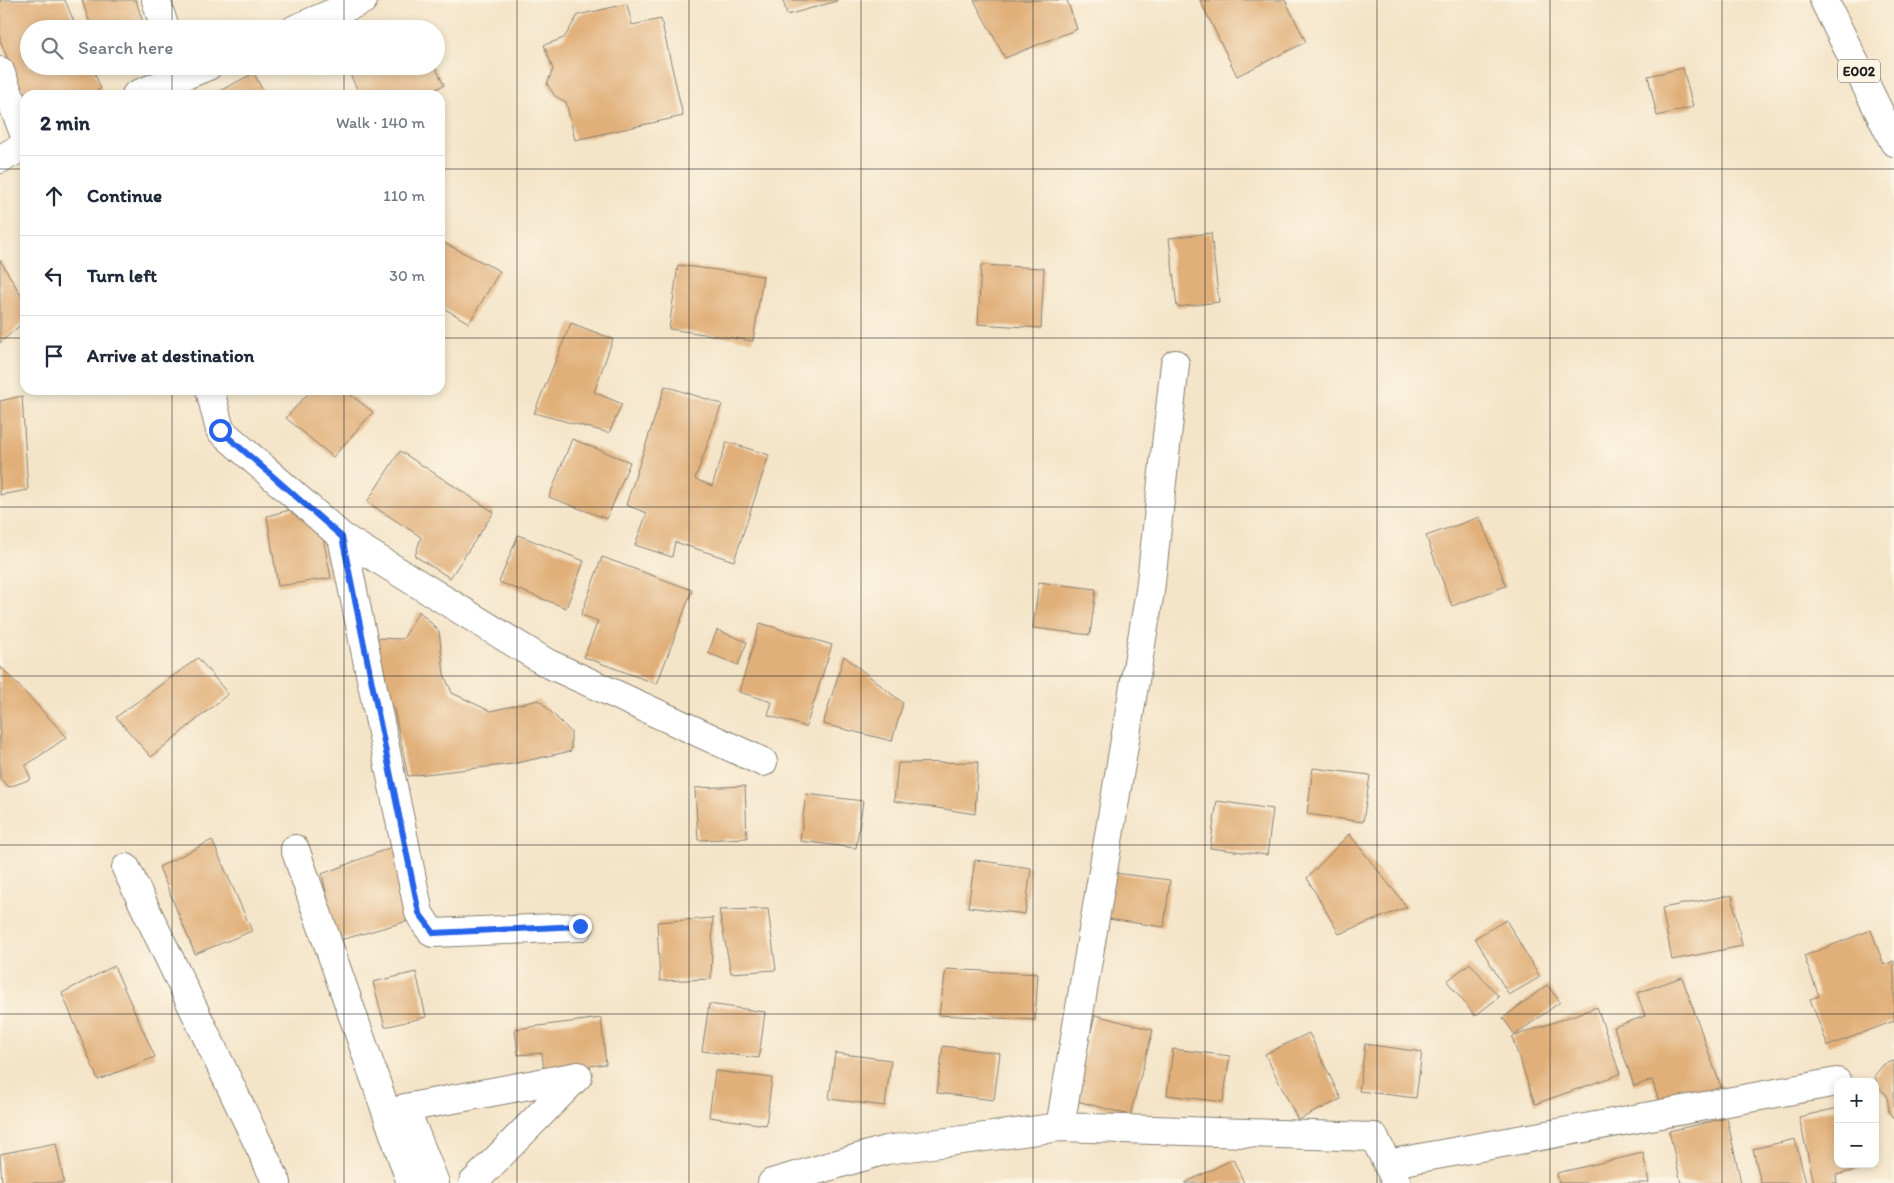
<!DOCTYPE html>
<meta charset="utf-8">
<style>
:root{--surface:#fff;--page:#f6f6f7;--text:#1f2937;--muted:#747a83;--line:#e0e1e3}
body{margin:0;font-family:Itim,sans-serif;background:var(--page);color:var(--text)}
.controls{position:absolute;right:15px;bottom:15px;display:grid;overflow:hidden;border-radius:10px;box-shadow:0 2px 8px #0003}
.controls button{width:45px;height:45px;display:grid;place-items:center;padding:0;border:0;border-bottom:1px solid var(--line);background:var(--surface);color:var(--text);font:25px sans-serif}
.stop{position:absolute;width:15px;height:15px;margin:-11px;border:4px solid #2563eb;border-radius:50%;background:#fff}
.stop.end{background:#2563eb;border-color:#fff;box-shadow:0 1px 5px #0008}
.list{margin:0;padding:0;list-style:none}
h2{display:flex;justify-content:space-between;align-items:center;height:65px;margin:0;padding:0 20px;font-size:21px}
h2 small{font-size:16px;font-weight:400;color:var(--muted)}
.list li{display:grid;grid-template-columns:32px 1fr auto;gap:15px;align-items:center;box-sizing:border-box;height:80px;padding:0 20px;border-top:1px solid var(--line)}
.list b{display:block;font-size:19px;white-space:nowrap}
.list em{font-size:16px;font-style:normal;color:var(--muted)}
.icon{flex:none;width:28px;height:28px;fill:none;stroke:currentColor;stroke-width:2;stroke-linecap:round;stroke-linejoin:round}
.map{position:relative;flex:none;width:1894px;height:1183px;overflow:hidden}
.search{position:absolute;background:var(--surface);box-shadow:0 2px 8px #0003;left:20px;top:20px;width:425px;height:55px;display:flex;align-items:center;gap:12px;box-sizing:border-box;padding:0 18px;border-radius:28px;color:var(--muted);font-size:19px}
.panel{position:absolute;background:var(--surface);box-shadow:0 2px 8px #0003;left:20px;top:90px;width:425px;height:305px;border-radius:15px}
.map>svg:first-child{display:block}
</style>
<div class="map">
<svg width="1894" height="1183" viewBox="0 0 1894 1183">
<rect width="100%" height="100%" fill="#fcf5e5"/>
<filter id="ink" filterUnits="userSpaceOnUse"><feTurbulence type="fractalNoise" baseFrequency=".02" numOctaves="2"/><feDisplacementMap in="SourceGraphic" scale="10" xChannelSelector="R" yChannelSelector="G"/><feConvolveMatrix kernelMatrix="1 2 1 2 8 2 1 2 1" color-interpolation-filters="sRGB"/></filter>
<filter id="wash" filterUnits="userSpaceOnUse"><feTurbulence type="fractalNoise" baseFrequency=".0096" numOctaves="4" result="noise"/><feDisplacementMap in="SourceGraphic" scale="20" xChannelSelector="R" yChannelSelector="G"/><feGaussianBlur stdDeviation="1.12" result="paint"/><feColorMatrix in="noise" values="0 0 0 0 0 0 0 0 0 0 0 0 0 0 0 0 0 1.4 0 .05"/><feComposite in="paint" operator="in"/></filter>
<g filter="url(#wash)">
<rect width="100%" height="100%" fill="#f4e4c8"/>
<g id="blocks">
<path fill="#e1b07a" d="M0,0H65L77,29H29V66H92L101,89L86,95H25V101L0,40Z
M82,0H136L145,29H92Z
M783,0H837V1L787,15Z
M974,0H1067L1077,29L1005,58Z
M1200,0H1285L1306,42L1237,76Z
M627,4L632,25L661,19L683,116L575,140L566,102L555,96L547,84L553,69L544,45L564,38L578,15Z
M413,21L416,29H398Z
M346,66H435L444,85L424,95H360Z
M1683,68L1693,107L1657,116L1648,76Z
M254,73L265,95H212Z
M1211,233L1219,302L1177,307L1169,238Z
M440,241L500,271L469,323L440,306Z
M0,260L25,302V321L0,343Z
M678,265L763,276L753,341L669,329Z
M981,265L1044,268L1041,328L978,324Z
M571,323L613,339L594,392L622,404L609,433L534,413Z
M665,386L722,404L695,479L712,486L727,442L769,455L734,561L675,542L672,557L635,545L647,513L626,505Z
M311,390H344L373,412L333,457L286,418Z
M22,396L28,490L0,495V401Z
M572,439L630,462L607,519L549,497Z
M400,451L494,512L450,578L415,556L421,537L367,502Z
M316,503L331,578L278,586L267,516Z
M1480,517L1506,586L1452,606L1426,536Z
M518,535L584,561L566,608L499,582Z
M602,557L692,590L657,684L584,657L598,621L581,615Z
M1039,582L1096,589L1090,635L1033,628Z
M419,611L439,631L444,674L452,693L490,711L539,700L571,732V751L512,764L408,776L394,709L384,690L372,638L403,639Z
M760,623L832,645L806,727L768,715L772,702L739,692Z
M717,630L747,642L738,665L708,653Z
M844,656L903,703L892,741L823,724Z
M198,658L228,694L151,757L116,717Z
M0,666L67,737L25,766L31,779L9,787L0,779Z
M978,762L975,814L894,801L898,763Z
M1313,768L1370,775L1363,822L1307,814Z
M745,786L747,838L698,840L695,788Z
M806,794L863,801L856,848L800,841Z
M1217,801L1273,809L1267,855L1210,848Z
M1349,834L1407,907L1339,934L1307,878Z
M212,840L252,931L195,954L159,867Z
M397,845L408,921L337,941L322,874Z
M975,860L1031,868L1025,914L968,907Z
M1114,873L1170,880L1164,927L1108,919Z
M1732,895L1742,946L1672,960L1662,908Z
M768,909L776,970L731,973L719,910Z
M713,918L711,979L660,981L657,922Z
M1506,920L1540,977L1509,995L1475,938Z
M1871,930L1884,965L1894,961V1021L1828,1046L1810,999L1819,996L1804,956Z
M1470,963L1499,997L1475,1016L1447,981Z
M114,966L155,1057L98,1080L62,993Z
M946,969L1038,974L1035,1020L939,1015Z
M416,972L426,1017L385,1027L373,982Z
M1682,977L1721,1087L1661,1108L1652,1080L1634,1086L1614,1027L1645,1016L1637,993Z
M1547,985L1560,1002L1515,1035L1503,1018Z
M709,1004L765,1012L759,1058L702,1051Z
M1597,1007L1620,1074L1535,1104L1512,1037Z
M1095,1015L1153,1030L1130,1115L1073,1100Z
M601,1018L606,1064L544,1072L542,1053L518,1055L515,1029Z
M1309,1033L1341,1099L1298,1120L1265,1054Z
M1365,1044L1422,1052L1416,1098L1359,1091Z
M943,1046L1000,1053L994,1100L937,1093Z
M1173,1049L1230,1056L1223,1102L1167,1095Z
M835,1053L891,1060L885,1106L829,1099Z
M1894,1061V1119L1889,1112L1887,1095L1878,1087L1875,1075L1884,1064Z
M715,1071L772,1078L766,1125L709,1117Z
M1838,1108V1164H1864V1168L1836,1175L1837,1183H1814L1799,1117Z
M1727,1118L1741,1183H1681L1669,1131Z
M1795,1139L1806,1183H1761L1753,1149Z
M56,1143L64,1183H2L0,1154Z
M1643,1153L1649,1183H1559L1557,1173Z
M1233,1159L1244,1183H1185Z"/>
</g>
</g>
<g filter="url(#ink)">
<use href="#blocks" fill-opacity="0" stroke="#888072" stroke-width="1"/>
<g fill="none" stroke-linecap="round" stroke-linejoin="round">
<defs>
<path id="street" d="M156,0L165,29
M0,71L25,136
M210,390L220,430L342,537L547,663L763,762
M342,537L419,913L427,926L433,933L579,927
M295,849L411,1183
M126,868L277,1183
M1060,1127L1150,591L1175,364
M1387,1164L1837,1082
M435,1183L405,1108L578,1076
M473,1183L578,1076
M772,1183L886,1150L1060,1127L1374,1137L1397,1183"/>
<path id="secondary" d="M295,29L363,0
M136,95L208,66
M0,159L25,146"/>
<path id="highway" d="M1824,0L1894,142"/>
</defs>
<use href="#street" stroke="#888072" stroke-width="30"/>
<use href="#secondary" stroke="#888072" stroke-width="30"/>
<use href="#highway" stroke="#888072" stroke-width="30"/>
<use href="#street" stroke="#fff" stroke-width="28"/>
<use href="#secondary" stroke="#fff" stroke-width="28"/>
<use href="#highway" stroke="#fff" stroke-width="28"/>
</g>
</g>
<g fill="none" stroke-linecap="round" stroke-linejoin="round" filter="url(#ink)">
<path stroke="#2563eb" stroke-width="6" d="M220,430L342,537L419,913L434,933L580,926"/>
</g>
<path fill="none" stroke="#1c1c1c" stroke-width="1" stroke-opacity="0.55" d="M172,0V29M344,0V29M517,0V1183M689,0V1183M861,0V1183M1033,0V1183M1205,0V1183M1377,0V1183M1550,0V1183M1722,0V1183M172,66V95M344,66V95M0,169H25M440,169H1894M0,338H25M440,338H1894M172,390V1183M344,390V1183M0,507H1894M0,676H1894M0,845H1894M0,1014H1894"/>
<g text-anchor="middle" stroke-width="4.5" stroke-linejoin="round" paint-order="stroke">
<rect fill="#fcf5e5" stroke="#5f5d58" stroke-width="1" x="1838" y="59.5" width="42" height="23" rx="4"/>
<g font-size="14" font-weight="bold" fill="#1c1c1c">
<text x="1859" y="76">E002</text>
</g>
</g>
</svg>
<div class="controls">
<button>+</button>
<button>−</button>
</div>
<div class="stop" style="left:220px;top:430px"></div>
<div class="stop end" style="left:580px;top:926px"></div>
<div class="search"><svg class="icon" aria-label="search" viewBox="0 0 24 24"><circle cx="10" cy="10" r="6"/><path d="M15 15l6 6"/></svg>Search here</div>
<section class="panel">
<h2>2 min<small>Walk · 140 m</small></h2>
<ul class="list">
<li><svg class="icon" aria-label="ahead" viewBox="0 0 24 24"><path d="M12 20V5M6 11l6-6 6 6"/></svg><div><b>Continue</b></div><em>110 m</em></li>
<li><svg class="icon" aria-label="left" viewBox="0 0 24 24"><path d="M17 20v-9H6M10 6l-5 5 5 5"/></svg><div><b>Turn left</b></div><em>30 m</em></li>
<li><svg class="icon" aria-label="arrive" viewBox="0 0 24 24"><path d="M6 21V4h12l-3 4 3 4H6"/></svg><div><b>Arrive at destination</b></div></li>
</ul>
</section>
</div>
